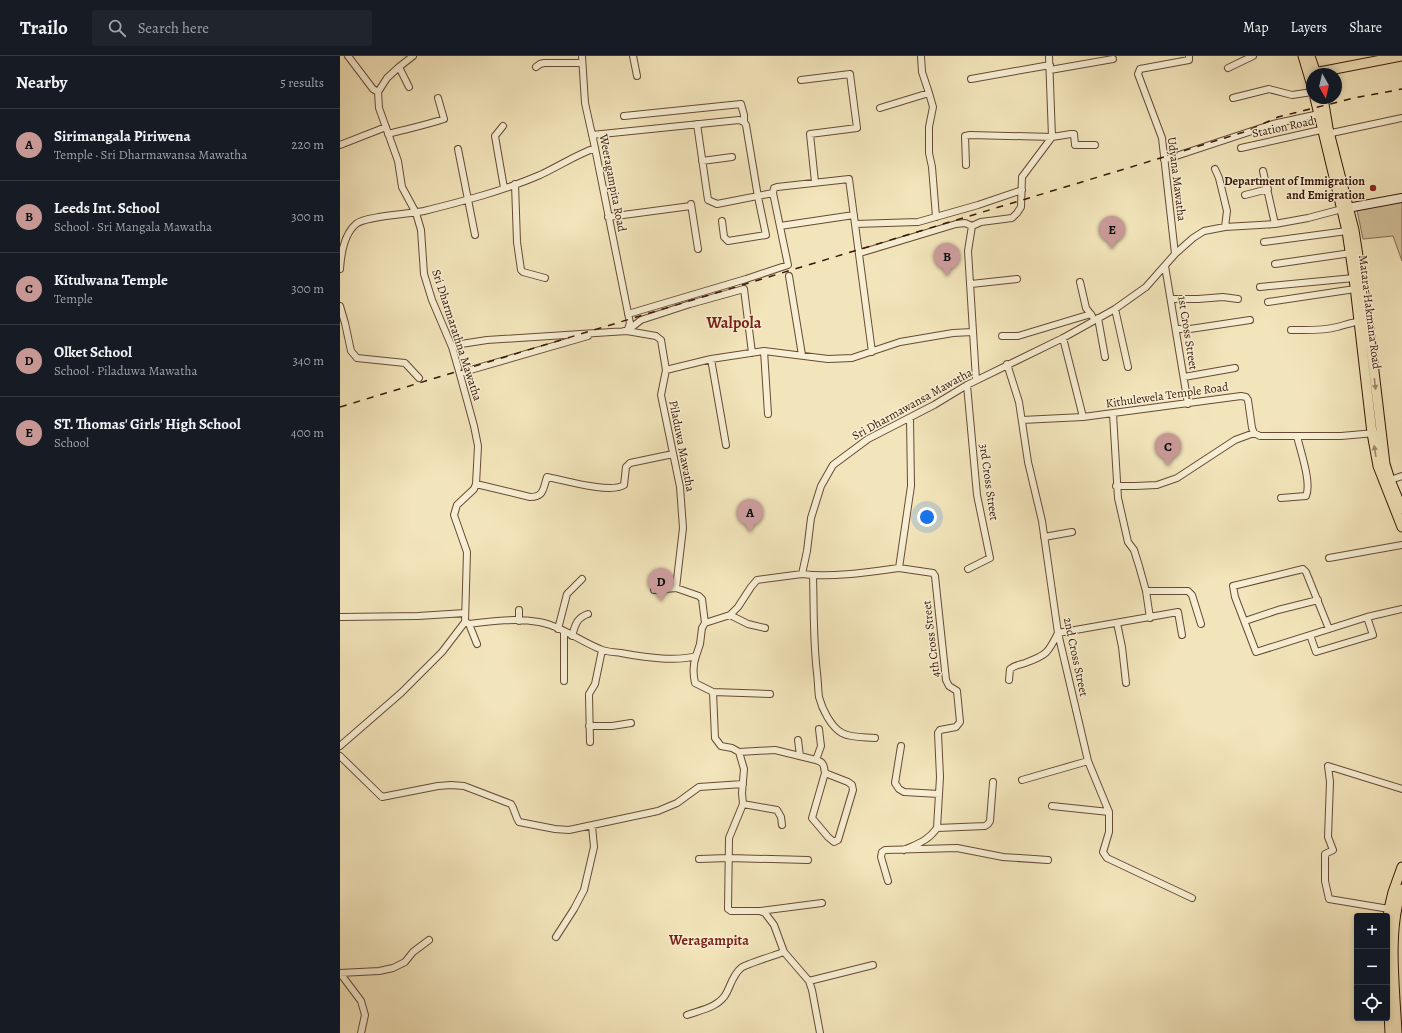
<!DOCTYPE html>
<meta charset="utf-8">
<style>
:root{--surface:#171b24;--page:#20242c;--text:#f1f3f6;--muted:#9ea1a6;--line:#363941;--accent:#c59692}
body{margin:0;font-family:Alegreya,serif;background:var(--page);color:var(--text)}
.controls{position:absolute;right:12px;bottom:12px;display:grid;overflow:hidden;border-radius:4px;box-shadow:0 2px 6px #0003}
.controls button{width:36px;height:36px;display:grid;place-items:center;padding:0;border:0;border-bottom:1px solid var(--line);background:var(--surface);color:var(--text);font:20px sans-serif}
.compass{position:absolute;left:966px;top:12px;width:36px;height:36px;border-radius:50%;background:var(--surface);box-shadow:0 2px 6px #0003;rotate:172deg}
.you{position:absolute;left:587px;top:461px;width:14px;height:14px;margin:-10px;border:3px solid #fff;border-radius:50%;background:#1a73e8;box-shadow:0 0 0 6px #1a73e833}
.badge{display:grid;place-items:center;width:26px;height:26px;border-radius:50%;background:var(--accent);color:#111;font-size:13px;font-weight:700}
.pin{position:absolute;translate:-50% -33px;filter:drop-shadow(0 1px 2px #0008)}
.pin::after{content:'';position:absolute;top:21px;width:14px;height:12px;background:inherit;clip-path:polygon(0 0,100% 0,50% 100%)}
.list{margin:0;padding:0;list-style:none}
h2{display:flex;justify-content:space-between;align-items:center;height:52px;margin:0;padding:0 16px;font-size:17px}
h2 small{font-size:13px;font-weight:400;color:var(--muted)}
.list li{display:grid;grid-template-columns:26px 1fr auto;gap:12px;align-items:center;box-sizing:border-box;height:72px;padding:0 16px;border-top:1px solid var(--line)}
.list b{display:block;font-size:15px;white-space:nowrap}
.list p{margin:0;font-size:13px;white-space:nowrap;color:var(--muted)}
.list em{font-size:13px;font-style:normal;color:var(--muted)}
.icon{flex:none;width:22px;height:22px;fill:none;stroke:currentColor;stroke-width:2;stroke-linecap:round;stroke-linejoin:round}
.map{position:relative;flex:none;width:1062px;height:977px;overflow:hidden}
header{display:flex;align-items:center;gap:24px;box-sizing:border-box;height:56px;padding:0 20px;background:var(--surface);border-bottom:1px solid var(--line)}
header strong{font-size:19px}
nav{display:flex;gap:22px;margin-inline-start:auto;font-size:14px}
.search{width:280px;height:36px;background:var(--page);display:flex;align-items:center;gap:10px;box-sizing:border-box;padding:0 14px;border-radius:4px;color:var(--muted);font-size:15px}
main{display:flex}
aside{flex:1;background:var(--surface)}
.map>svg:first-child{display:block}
</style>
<header>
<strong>Trailo</strong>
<div class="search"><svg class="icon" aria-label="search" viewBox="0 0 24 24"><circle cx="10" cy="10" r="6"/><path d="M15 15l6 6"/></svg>Search here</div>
<nav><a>Map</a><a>Layers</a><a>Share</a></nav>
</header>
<main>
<aside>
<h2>Nearby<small>5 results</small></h2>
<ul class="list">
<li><span class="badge">A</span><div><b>Sirimangala Piriwena</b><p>Temple · Sri Dharmawansa Mawatha</p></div><em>220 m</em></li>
<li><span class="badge">B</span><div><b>Leeds Int. School</b><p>School · Sri Mangala Mawatha</p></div><em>300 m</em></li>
<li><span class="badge">C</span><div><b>Kitulwana Temple</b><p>Temple</p></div><em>300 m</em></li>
<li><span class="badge">D</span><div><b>Olket School</b><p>School · Piladuwa Mawatha</p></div><em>340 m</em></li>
<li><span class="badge">E</span><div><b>ST. Thomas' Girls' High School</b><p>School</p></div><em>400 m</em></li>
</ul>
</aside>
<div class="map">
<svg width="1062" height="977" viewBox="0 0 1062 977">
<rect width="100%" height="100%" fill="#f3e5bb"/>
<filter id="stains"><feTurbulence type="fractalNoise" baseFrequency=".005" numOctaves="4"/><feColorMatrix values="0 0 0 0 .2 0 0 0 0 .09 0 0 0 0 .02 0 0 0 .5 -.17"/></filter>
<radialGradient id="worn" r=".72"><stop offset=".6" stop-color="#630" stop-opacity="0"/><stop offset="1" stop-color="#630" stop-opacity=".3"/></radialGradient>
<path fill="#d3c29d" stroke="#856c53" d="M1062,146V205L1053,180L1023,183L1017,154Z"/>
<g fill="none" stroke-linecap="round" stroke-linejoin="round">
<defs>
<path id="street" d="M8,0L33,33L38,36
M242,0L245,47L255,92L290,267L288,273
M293,0L297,20
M581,0L582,16L589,37L593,51L589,71V97L592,111L596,161
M59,11L69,31
M196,11L200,8L204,7H242
M888,12L913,0
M710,14L773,3
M631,23L710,9
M461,24L510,18L517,72L470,78L475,126
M893,42L929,33L952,39L972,36
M540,52L589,37
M284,60L401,48L404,59V66
M357,68L368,144L377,148L433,137
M163,70L155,80L164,132
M48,78C67,73 86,69 104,63L98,42
M987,78L1062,62
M252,79L399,64L404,66L406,69L418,141L426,179L388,185L384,181L382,165
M0,89L46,71
M901,92L985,73
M118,93L135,179
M824,104L933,68L979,58
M362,105L392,101
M626,109L625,80L630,79L712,81L731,78H734L735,89H755
M875,113L879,122L887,155L885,171
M923,115L935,168
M175,128L177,186L181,214L183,216L205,222
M905,139L928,133
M351,148L358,193
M268,161L351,150
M515,168L578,166L638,149L682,134
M440,170L514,159
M924,186L1007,175
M520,197L616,168L625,167L632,170
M835,198L822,82L798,18L800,13L849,4V0
M935,208L1011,197
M825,210L848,348
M0,213C1,198 4,178 16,168C25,160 70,158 84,155C124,145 163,135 200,119C219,110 236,99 255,92
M449,220L462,299
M740,226L746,252L752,260
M631,228L677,223
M920,231L1014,222
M831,243H858L883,241L898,243
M928,246L1015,233
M0,250L5,267L11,295L17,302L65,307L79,322
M775,253L788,311
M288,258L406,223L448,209L433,137L434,132L437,131L509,123L532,296
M758,262L765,301
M836,273H850L910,264
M951,274C967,274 982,275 997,271C1005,269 1013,266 1022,265
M284,275H287L301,264L350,248L404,233L412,297
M662,280H678L751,258
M723,282L743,361
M112,291L121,288L147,284L287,275L316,280L321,284L326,314L321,339L340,431L343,472L336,532L359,540L362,543L365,567
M424,295L428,358
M371,303L386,389
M667,308L679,346L688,406L702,465L718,577L748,705L769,756V776L763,796L767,802L852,842
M326,314L371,303L424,295L488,303L512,302L560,286L613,277L633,276
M120,317L248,280
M844,321L895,312
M636,324L628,195L632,170L641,166L672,162L677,157L681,151L682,121L712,81L709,0
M627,329L637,439L650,502L628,513
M773,358L778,442L788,486L794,494L799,510L806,535L810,562
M682,364L743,361L901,340L906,341L908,344L912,372L914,377L920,380H1001L1035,377
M1050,424L1062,420
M136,428L190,441C204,441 203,433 207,421C224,424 270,438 284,429L286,411L290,407L333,398
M776,430H795L817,429L837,422L895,384L914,377
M941,442L966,440C972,427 960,394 957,380
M704,481L732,476
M989,502L1062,489
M462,518C491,522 530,516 559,512
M473,519C474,552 473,584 477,617C478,625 478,633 479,641C482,653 491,671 502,677C511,682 524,681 535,682
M314,534L336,532
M806,535H848L852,539L861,568
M179,554V565
M390,559L408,568L425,572
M0,561L78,560L125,557
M905,565L938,554L978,544
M125,566L129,568C152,565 176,562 199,566C221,570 240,585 260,593C266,596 274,596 281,597C304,601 334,606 356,600L360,588L362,572L365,567L390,559L398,551L411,531L417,524L462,518L467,495L471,462L481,430L493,409L528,383L594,349L627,329L723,282L775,253L806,231L835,198L853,182L864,175L885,171L935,168L968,162L1002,153
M777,567L782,591L786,627
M129,568L137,588
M218,573L227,538L242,523
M989,573L966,516L963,513L893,530L895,541L916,596L1027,561L1062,553
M224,576V625
M970,579L976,596L1033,579L1027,561
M232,580C235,570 236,562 248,558
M356,600C353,608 353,618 355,627L373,636L430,638
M669,624L670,613C675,609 679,609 685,607C707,599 708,597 718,577L838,556L842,579
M373,636L375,682L381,690L392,692L399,696L404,713L402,737L403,748L389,782L388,853L391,855H420L425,857L434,869L444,896L469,925L472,934L480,977
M249,670H272L291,667
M458,684L460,700
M250,686L249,638L255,628L262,594
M0,690L61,637L102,596L125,566L127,496L114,459L117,449L134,433L136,428L138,390L134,370L119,315L112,291L92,244L84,218L81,174L76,157L62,131L58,105L39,52L38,36L47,22L59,11L73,0
M561,690L555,727L559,733L564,736L599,738
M399,696L435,694L476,704C484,706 484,710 485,717L508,726L512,729L513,734L498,784L494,786L488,781L472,762L485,717
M0,700L42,741L98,730L111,729L124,730L171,748C175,754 175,760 179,766L215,773L229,774L318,755L337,747L359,731L403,728
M476,704L481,690L479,673
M682,724L748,705
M403,748L437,754L441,761L442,769
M712,750L769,756
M597,772L645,770L648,768L650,765L653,726
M564,794C577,788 588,785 597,772L600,721L598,677L600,674L616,671L620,666L617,635L609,630L606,624L595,520L593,517L559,512L571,430L570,362
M359,803L388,802L468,804
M548,825L541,801L542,796L545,794L617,792L663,801L708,804
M1049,853L989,843L985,825V798L993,794L988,781L990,726L988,710L1062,733
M420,855L482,847
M216,881L234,853L244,834L254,791L252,770
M0,917L39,915L53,912L65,906L73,896L89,884
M0,917L21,945L25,959L21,977
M469,925L533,909
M347,959C361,954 380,951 387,936C391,928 393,919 401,912C406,908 436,899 444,896"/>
<path id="secondary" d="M1002,153L1062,142"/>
<path id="primary" d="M963,0L972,30
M970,0L976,18
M969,18L1062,0
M975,42L1007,175L1014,222L1032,377L1038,410L1062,471
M983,42L988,72L1014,174L1028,265L1045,408L1050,424L1062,453
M1047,879L1049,853L1053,836L1062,811
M1047,915L1050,977
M1057,977C1055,933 1047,874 1062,833"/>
</defs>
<use href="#street" stroke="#664a36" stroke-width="8"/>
<use href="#secondary" stroke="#371709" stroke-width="10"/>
<use href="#primary" stroke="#371709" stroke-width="11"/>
<use href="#street" stroke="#f7eed3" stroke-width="6"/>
<use href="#secondary" stroke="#f7eed3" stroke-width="8"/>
<use href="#primary" stroke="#f3e5bb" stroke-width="9"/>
<path stroke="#371709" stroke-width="1.5" stroke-dasharray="7 7" stroke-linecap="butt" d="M0,351L824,101L907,75L938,61L1014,42L1062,33"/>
</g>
<defs><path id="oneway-solid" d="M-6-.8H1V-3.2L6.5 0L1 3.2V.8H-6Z"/></defs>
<g fill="#9e886b">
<use href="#oneway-solid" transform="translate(1035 328) rotate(83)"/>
<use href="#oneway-solid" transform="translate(1035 395) rotate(-99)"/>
</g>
<circle fill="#8f2418" stroke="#f7eed3" stroke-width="1.5" cx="1033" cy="132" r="4"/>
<g text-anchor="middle" stroke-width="3" stroke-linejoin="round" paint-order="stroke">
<g font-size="12" fill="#371709" stroke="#f7eed3">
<text transform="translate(943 71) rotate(-12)" y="4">Station Road</text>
<text transform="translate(837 123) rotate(83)" y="4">Udyana Mawatha</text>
<text transform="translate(273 127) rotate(79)" y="4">Weeragampita Road</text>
<text transform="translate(1030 256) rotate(83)" y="4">Matara-Hakmana Road</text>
<text transform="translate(848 277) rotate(81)" y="4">1st Cross Street</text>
<text transform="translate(117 279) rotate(72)" y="4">Sri Dharmarathna Mawatha</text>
<text transform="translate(827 339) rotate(-8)" y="4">Kithulewela Temple Road</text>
<text transform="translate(572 348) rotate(-29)" y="4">Sri Dharmawansa Mawatha</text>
<text transform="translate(342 390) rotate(79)" y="4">Piladuwa Mawatha</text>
<text transform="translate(649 426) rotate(82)" y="4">3rd Cross Street</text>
<text transform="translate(591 583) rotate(-97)" y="4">4th Cross Street</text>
<text transform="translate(736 601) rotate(78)" y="4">2nd Cross Street</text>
</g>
<g font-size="12" font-weight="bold" fill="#371709" stroke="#f7eed3" text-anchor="end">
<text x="1025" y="129">Department of Immigration<tspan x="1025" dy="14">and Emigration</tspan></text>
</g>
<g font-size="14" font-weight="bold" fill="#7a1f14" stroke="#f7eed3">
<text x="369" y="889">Weragampita</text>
</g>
<g font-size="16" font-weight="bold" fill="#7a1f14" stroke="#f7eed3">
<text x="394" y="272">Walpola</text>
</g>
</g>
<rect width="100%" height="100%" filter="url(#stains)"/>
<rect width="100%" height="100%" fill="url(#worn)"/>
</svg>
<div class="controls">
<button>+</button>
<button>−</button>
<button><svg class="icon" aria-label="locate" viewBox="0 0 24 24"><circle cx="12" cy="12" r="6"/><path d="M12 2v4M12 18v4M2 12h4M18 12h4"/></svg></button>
</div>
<svg class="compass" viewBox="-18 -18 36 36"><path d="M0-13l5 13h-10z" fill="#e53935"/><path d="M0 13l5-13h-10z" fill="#9ea1a6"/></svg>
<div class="you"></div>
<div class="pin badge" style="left:410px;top:476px">A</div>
<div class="pin badge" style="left:607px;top:220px">B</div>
<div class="pin badge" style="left:828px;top:410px">C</div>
<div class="pin badge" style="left:321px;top:545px">D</div>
<div class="pin badge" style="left:772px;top:193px">E</div>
</div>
</main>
